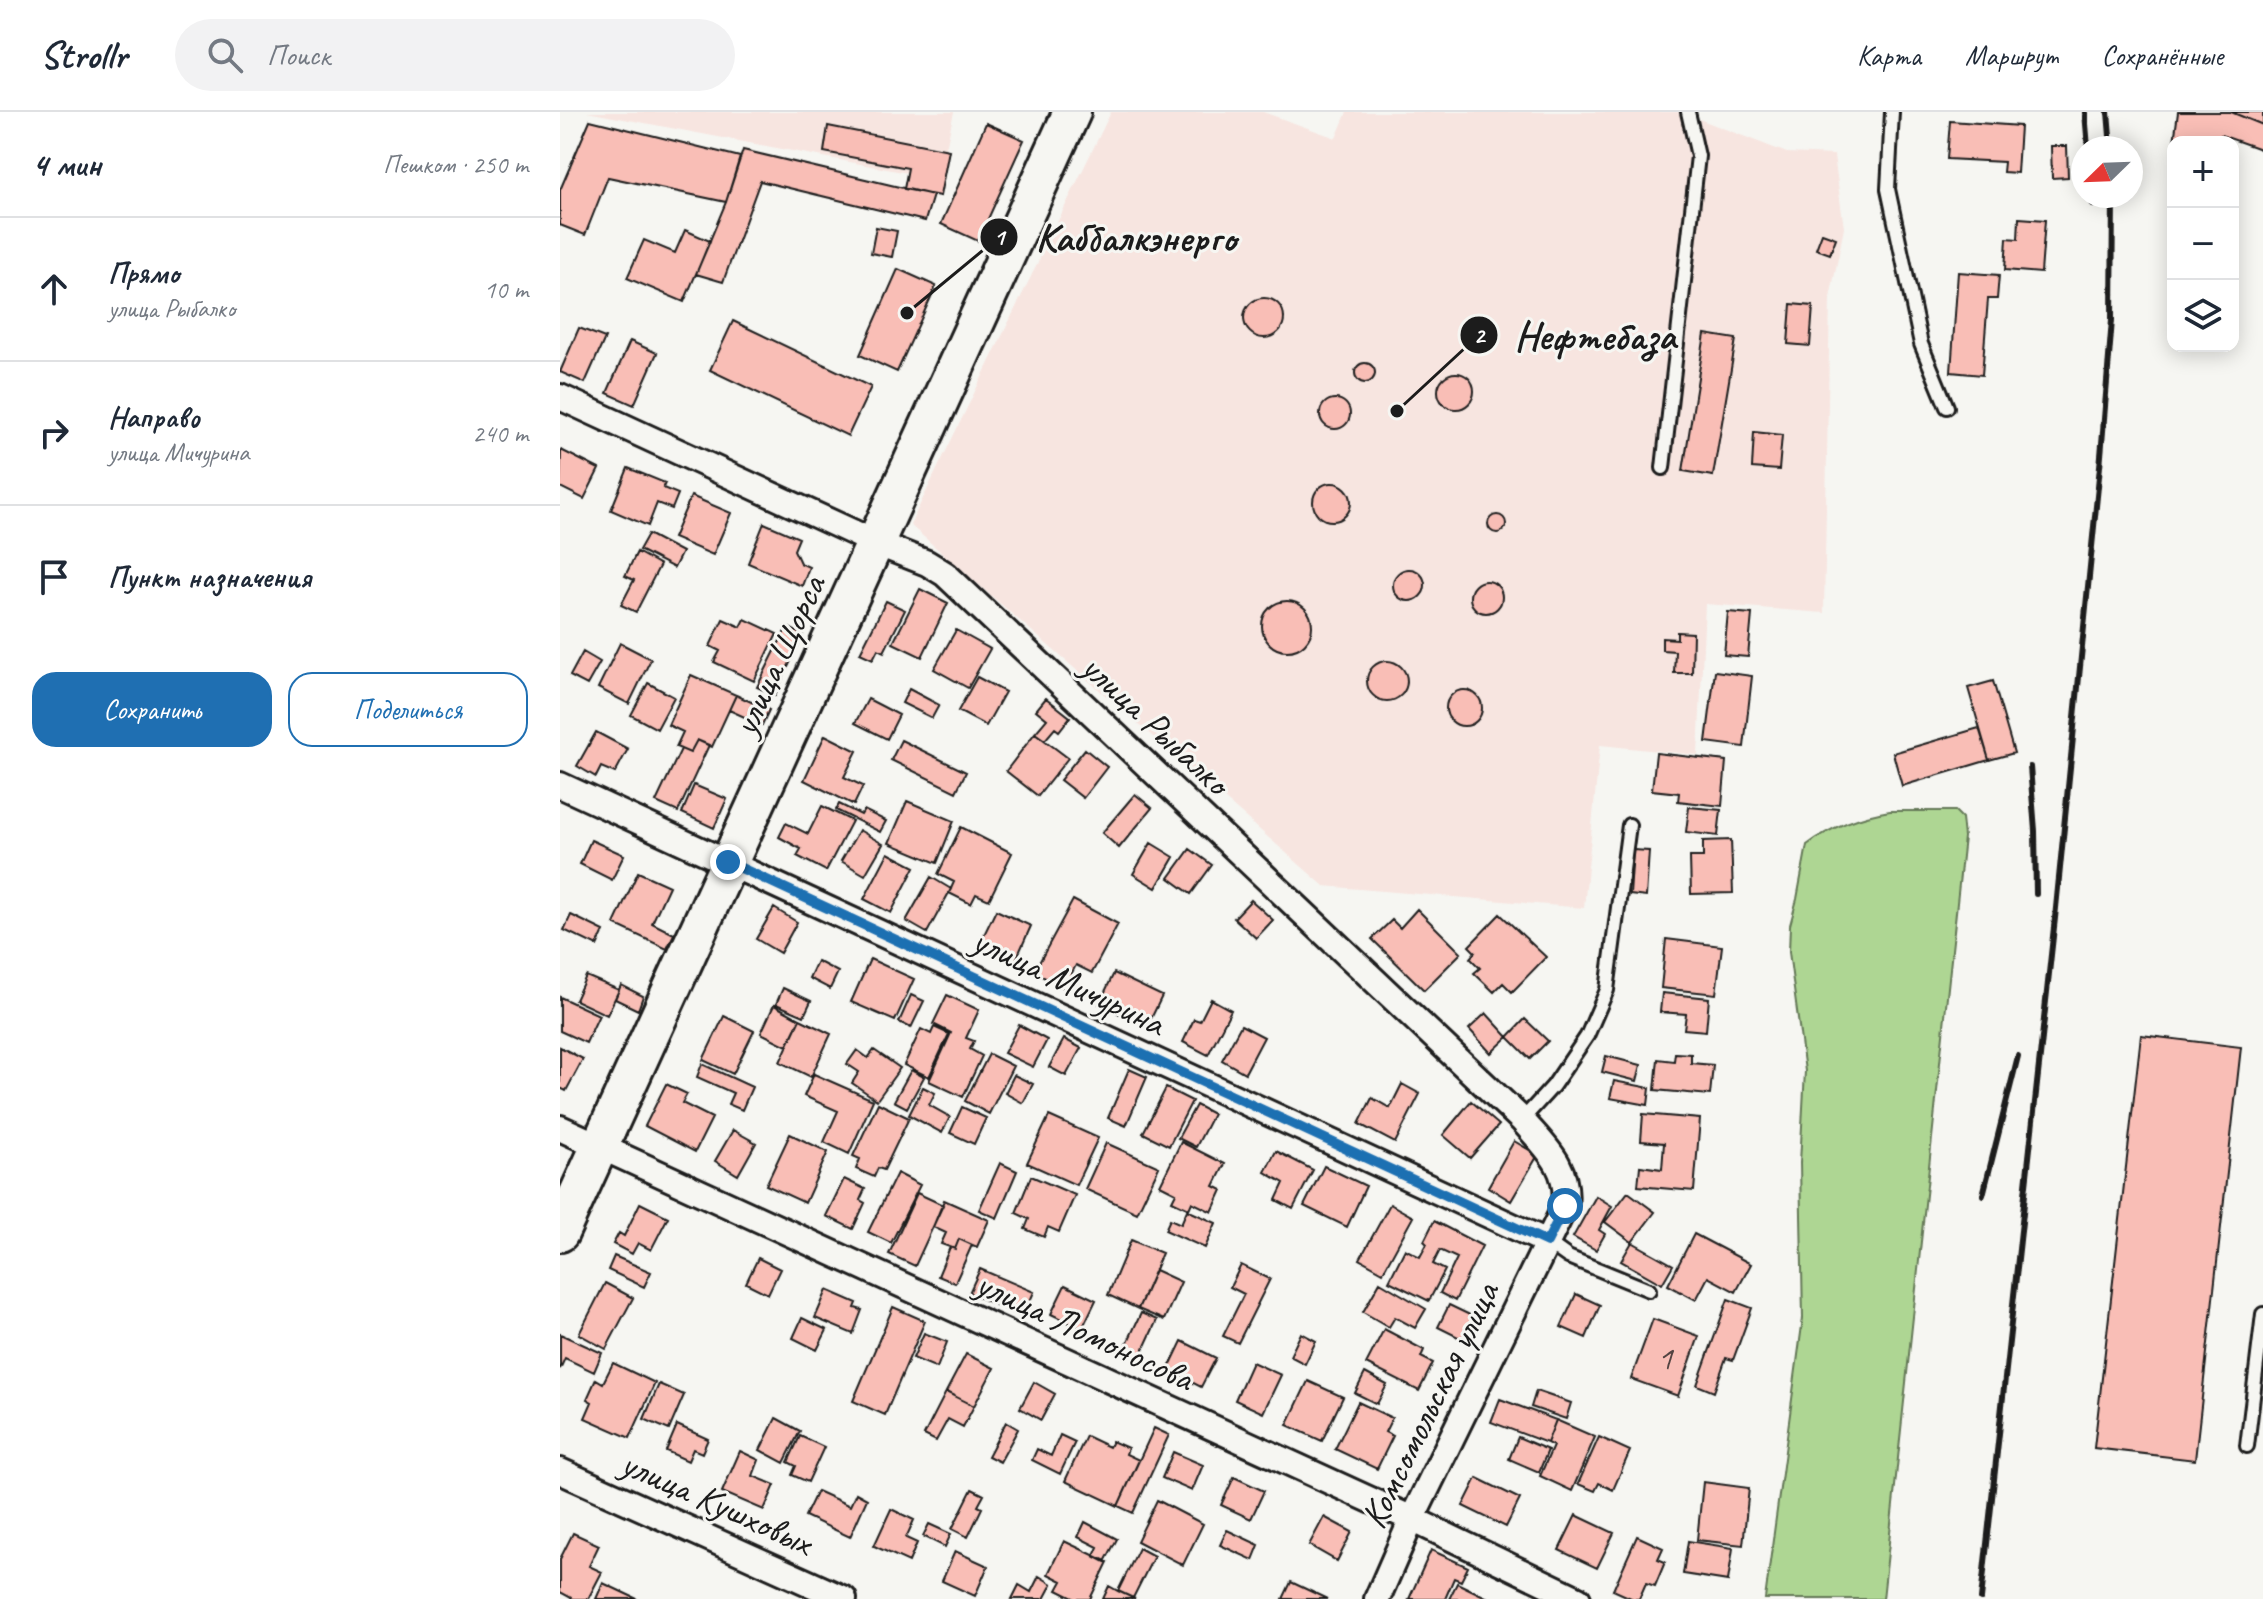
<!DOCTYPE html>
<html lang="ru">
<meta charset="utf-8">
<style>
:root{--surface:#fff;--page:#f2f2f3;--text:#1f2937;--muted:#747a83;--line:#e0e1e3;--accent:#1f6fb2}
body{margin:0;font-family:Caveat,sans-serif;background:var(--page);color:var(--text)}
.controls{position:absolute;right:24px;top:24px;display:grid;overflow:hidden;border-radius:16px;box-shadow:0 4px 20px #0003}
.controls button{width:72px;height:72px;display:grid;place-items:center;padding:0;border:0;border-bottom:2px solid var(--line);background:var(--surface);color:var(--text);font:40px sans-serif}
.compass{position:absolute;left:1511px;top:24px;width:72px;height:72px;border-radius:50%;background:var(--surface);box-shadow:0 4px 20px #0003;rotate:247deg}
.stop{position:absolute;width:24px;height:24px;margin:-18px;border:6px solid #1f6fb2;border-radius:50%;background:#fff}
.stop.end{background:#1f6fb2;border-color:#fff;box-shadow:0 2px 8px #0008}
.list{margin:0;padding:0;list-style:none}
h2{display:flex;justify-content:space-between;align-items:center;height:104px;margin:0;padding:0 32px;font-size:34px}
h2 small{font-size:26px;font-weight:400;color:var(--muted)}
.list li{display:grid;grid-template-columns:52px 1fr auto;gap:24px;align-items:center;box-sizing:border-box;height:144px;padding:0 32px;border-top:2px solid var(--line)}
.list b{display:block;font-size:30px;white-space:nowrap}
.list p{margin:0;font-size:26px;white-space:nowrap;color:var(--muted)}
.list em{font-size:26px;font-style:normal;color:var(--muted)}
.actions{display:flex;gap:16px;padding:24px 32px}
.actions a{flex:1;padding:18px 0;border:2px solid var(--accent);border-radius:24px;text-align:center;font-size:28px;color:var(--accent)}
.actions .main{background:var(--accent);color:#fff}
.icon{flex:none;width:44px;height:44px;fill:none;stroke:currentColor;stroke-width:2;stroke-linecap:round;stroke-linejoin:round}
.map{position:relative;flex:none;width:1703px;height:1487px;overflow:hidden}
header{display:flex;align-items:center;gap:48px;box-sizing:border-box;height:112px;padding:0 40px;background:var(--surface);border-bottom:2px solid var(--line)}
header strong{font-size:38px}
nav{display:flex;gap:44px;margin-inline-start:auto;font-size:28px}
.search{width:560px;height:72px;background:var(--page);display:flex;align-items:center;gap:20px;box-sizing:border-box;padding:0 28px;border-radius:44px;color:var(--muted);font-size:30px}
main{display:flex}
aside{flex:1;background:var(--surface)}
.map>svg:first-child{display:block}
</style>
<header>
<strong>Strollr</strong>
<div class="search"><svg class="icon" aria-label="search" viewBox="0 0 24 24"><circle cx="10" cy="10" r="6"/><path d="M15 15l6 6"/></svg>Поиск</div>
<nav><a>Карта</a><a>Маршрут</a><a>Сохранённые</a></nav>
</header>
<main>
<aside>
<h2>4 мин<small>Пешком · 250 m</small></h2>
<ul class="list">
<li><svg class="icon" aria-label="ahead" viewBox="0 0 24 24"><path d="M12 20V5M6 11l6-6 6 6"/></svg><div><b>Прямо</b><p>улица Рыбалко</p></div><em>10 m</em></li>
<li><svg class="icon" aria-label="right" viewBox="0 0 24 24"><path d="M7 20v-9h11M14 6l5 5-5 5"/></svg><div><b>Направо</b><p>улица Мичурина</p></div><em>240 m</em></li>
<li><svg class="icon" aria-label="arrive" viewBox="0 0 24 24"><path d="M6 21V4h12l-3 4 3 4H6"/></svg><div><b>Пункт назначения</b></div></li>
</ul>
<div class="actions"><a class="main">Сохранить</a><a>Поделиться</a></div>
</aside>
<div class="map">
<svg width="1703" height="1487" viewBox="0 0 1703 1487">
<rect width="100%" height="100%" fill="#f6f6f2"/>
<filter id="ink" filterUnits="userSpaceOnUse"><feTurbulence type="fractalNoise" baseFrequency=".0125" numOctaves="2"/><feDisplacementMap in="SourceGraphic" scale="16" xChannelSelector="R" yChannelSelector="G"/><feConvolveMatrix kernelMatrix="1 2 1 2 8 2 1 2 1" color-interpolation-filters="sRGB"/></filter>
<g filter="url(#ink)">
<path fill="#f7e5e0" d="M27,0H394L379,67Z
M551,0H703L776,26L787,0H1121L1227,41L1274,43L1284,116L1270,186L1264,501L1145,492L1138,643L1040,633L1024,796L764,774L350,413Z"/>
<path fill="#aed693" stroke="#657958" stroke-width="2" d="M1330,699H1395L1402,706L1404,725L1323,1487H1205L1243,1206L1240,1051L1245,959L1229,840L1230,813L1237,787L1247,733C1272,714 1299,704 1330,699Z"/>
<path fill="#f9beb6" stroke="#1c1c1c" stroke-width="2" d="M1618,0H1671L1703,13V38L1661,23L1660,30H1614Z
M1671,0H1703V13Z
M30,8L180,45L166,90L48,65L25,123L0,113V78Z
M1390,9L1460,14L1457,61L1443,60L1444,50L1387,47Z
M426,11L464,28L418,129L381,112Z
M268,14L389,38L380,84L344,77L348,56L264,40Z
M1491,34H1507L1508,65L1492,66Z
M183,38L373,83L365,109L200,69L163,170L136,162L166,90Z
M1459,106L1485,108L1481,161L1445,158L1447,126L1458,127Z
M316,115L337,119L332,145L311,141Z
M125,118L150,129L124,190L67,166L84,128L115,141Z
M1262,121L1276,126L1270,142L1256,137Z
M338,157L376,174L337,260L300,243Z
M1398,160L1439,163L1437,187H1428L1422,263L1391,260Z
M684 206a20 20 0 1 1 40 0a20 20 0 1 1-40 0Z
M1231,192L1253,194L1250,234L1228,232Z
M173,209L311,275L288,324L150,258Z
M19,216L45,226L25,271L0,260Z
M1145,222L1176,227L1153,364L1123,359Z
M70,229L97,241L74,293L47,281Z
M795 261a10 10 0 1 1 20 0a10 10 0 1 1-20 0Z
M878 279a18 18 0 1 1 36 0a18 18 0 1 1-36 0Z
M760 302a15 15 0 1 1 30 0a15 15 0 1 1-30 0Z
M1194,320L1222,323L1219,358L1192,356Z
M1,338L39,357L24,387L0,375Z
M68,356L105,371L103,376L118,382L112,397L97,391L88,414L51,398Z
M753 390a19 19 0 1 1 38 0a19 19 0 1 1-38 0Z
M131,384L171,401L153,443L113,426Z
M928 412a9 9 0 1 1 18 0a9 9 0 1 1-18 0Z
M204,411L239,426L234,438L240,451L249,455L242,474L188,451Z
M88,422L122,440L114,456L79,438Z
M77,440L100,453L76,500L61,493L74,468L65,464Z
M833 473a16 16 0 1 1 32 0a16 16 0 1 1-32 0Z
M910 485a16 16 0 1 1 32 0a16 16 0 1 1-32 0Z
M360,477L388,491L362,545L333,531Z
M326,489L345,498L324,540L318,537L313,547L300,541Z
M702 514a25 25 0 1 1 50 0a25 25 0 1 1-50 0Z
M1168,500L1192,502L1188,545L1164,543Z
M163,507L181,515L185,507L217,522L194,569L154,550L160,539L150,534Z
M227,515L243,523L215,583L197,575Z
M396,518L430,537L408,576L374,557Z
M1117,520L1133,521L1132,561H1114L1115,539L1102,538V526L1117,527Z
M60,531L91,547L69,592L38,576Z
M23,540L40,550L27,573L10,564Z
M807 569a20 20 0 1 1 40 0a20 20 0 1 1-40 0Z
M1155,559L1192,564L1184,635L1146,630Z
M131,563L176,583L152,635L137,628L130,641L116,635L123,620L108,613Z
M417,565L445,580L426,614L398,599Z
M1433,569L1454,641L1429,648L1408,576Z
M88,571L114,585L97,617L71,603Z
M349,577L379,593L372,606L342,591Z
M886 596a18 18 0 1 1 36 0a18 18 0 1 1-36 0Z
M176,583L209,598L202,613L169,598Z
M486,586L510,605L499,619L495,616L485,628L475,621L487,607L476,598Z
M308,587L339,603L327,627L295,611Z
M1419,616L1429,648L1342,674L1333,641Z
M36,620L68,637L55,661L41,655L36,665L17,654Z
M475,621L508,646L478,684L446,659Z
M265,623L297,639L284,665L303,674L294,693L244,668Z
M137,628L149,633L118,700L96,690L121,637L130,641Z
M341,628L406,660L396,680L331,648Z
M525,637L547,655L523,686L500,668Z
M1096,641L1166,649L1162,694L1118,689L1119,681L1092,678Z
M134,673L167,687L154,716L122,701Z
M575,682L592,696L559,736L542,721Z
M347,689L394,709L377,751L329,731Z
M279,692L301,703L304,698L326,709L320,720L276,698Z
M262,694L292,709L266,759L237,744L241,737L219,725L226,711L248,722Z
M1129,695L1161,698L1158,724L1126,720Z
M401,715L452,741L429,788L416,782L411,792L389,781L394,770L378,762Z
M299,718L323,732L305,763L281,749Z
M31,728L64,743L52,768L20,752Z
M1171,728L1173,781L1131,782L1130,745H1143V729Z
M591,731L614,745L596,776L573,762Z
M630,737L652,753L631,782L609,766Z
M1073,738L1089,739L1086,785L1070,783Z
M328,741L355,755L331,801L304,787Z
M78,760L109,774L92,811L114,822L107,837L54,812Z
M371,765L391,777L367,821L346,809Z
M513,788L558,812L532,861L516,853L504,876L474,860Z
M691,788L713,808L696,826L674,806Z
M214,796L237,810L220,841L196,827Z
M857,797L901,841L864,878L812,827L832,808L840,816Z
M436,798L471,814L455,850L419,833Z
M940,802L986,845L952,880L943,871L934,880L914,861L920,856L910,846L915,840L909,834Z
M11,803L44,819L37,834L4,818Z
M1106,827L1162,834L1156,882L1101,876Z
M310,847L354,867L335,909L291,890Z
M257,849L278,860L270,877L249,866Z
M554,861L602,884L587,915L539,892Z
M26,864L59,878L47,903L15,888Z
M61,873L83,884L78,898L55,887Z
M223,876L251,889L244,904L216,892Z
M1102,881L1149,886L1146,919L1124,917L1126,902L1100,900Z
M351,883L364,889L351,916L339,910Z
M387,883L419,898L406,926L414,929L410,937L422,944L403,985L369,969L391,921L373,912Z
M0,885L39,903L26,931L0,919Z
M651,887L671,898L648,943L623,930L634,907L640,909Z
M214,893L240,907L227,934L201,921Z
M926,901L948,925L931,941L909,917Z
M164,904L194,919L173,962L143,948Z
M240,907L271,922L251,965L220,950Z
M965,907L988,929L970,947L948,925Z
M459,913L487,928L473,955L444,941Z
M681,913L704,925L685,961L662,948Z
M374,915L389,922L369,965L344,953L361,917L371,922Z
M1581,923L1681,935L1635,1348L1534,1336Z
M504,927L521,936L506,964L489,955Z
M0,935L23,947L6,979L0,976Z
M297,938L308,946L314,938L340,956L317,988L292,971L299,960L287,952Z
M1115,941L1131,942V951L1153,953L1150,983L1095,978L1098,947L1114,949Z
M429,942L453,954L429,1002L405,989Z
M1046,944L1081,953L1077,969L1042,960Z
M142,952L192,975L182,998L168,992L173,981L137,965Z
M569,957L587,965L566,1014L548,1006Z
M351,958L364,965L347,996L334,989Z
M254,962L313,988L289,1042L264,1030L278,999L244,984Z
M454,963L473,972L463,991L445,981Z
M1054,969L1090,976L1088,993L1050,986Z
M106,972L127,982L122,991L152,1006L135,1040L85,1014Z
M842,972L860,982L835,1031L799,1012L812,986L830,996Z
M363,975L375,981L369,993L390,1005L382,1021L349,1003Z
M606,976L632,989L609,1034L583,1021Z
M911,989L939,1013L910,1046L883,1023Z
M318,991L349,1006L324,1058L318,1056L314,1065L296,1057L300,1047L293,1044Z
M636,993L653,1002L636,1035L618,1026Z
M402,995L426,1006L414,1032L390,1021Z
M1083,1002L1140,1007L1134,1079L1078,1074L1080,1054L1102,1057L1104,1031L1081,1029Z
M489,1004L538,1026L516,1073L467,1051Z
M173,1018L196,1031L178,1063L155,1049Z
M230,1022L268,1040L245,1091L206,1073Z
M954,1029L978,1043L951,1089L928,1075Z
M621,1030L665,1052L654,1074L662,1078L652,1100L632,1090L629,1097L612,1089L616,1081L600,1073Z
M546,1031L599,1055L577,1101L525,1077Z
M716,1039L753,1058L733,1097L716,1088L724,1071L705,1060Z
M440,1051L457,1059L437,1106L419,1098Z
M764,1054L806,1074L787,1115L744,1094Z
M337,1061L360,1073L331,1131L308,1120Z
M471,1064L515,1083L499,1120L488,1115L484,1125L465,1117L469,1107L456,1101Z
M284,1067L305,1077L300,1088L305,1091L293,1117L266,1104Z
M1068,1080L1095,1100L1072,1130L1045,1110Z
M357,1081L383,1093L355,1154L329,1142Z
M1036,1084L1052,1094L1039,1118L1045,1122L1036,1138L1013,1125Z
M384,1088L429,1108L417,1135L399,1127L395,1137L381,1132L386,1121L373,1115Z
M80,1091L108,1105L91,1138L78,1131L72,1142L53,1132L59,1121L64,1124Z
M830,1092L853,1105L823,1160L800,1147Z
M627,1098L656,1111L645,1136L605,1118L610,1107L621,1112Z
M874,1109L922,1134L895,1189L880,1181L897,1146L880,1138L873,1152L885,1158L869,1189L829,1169L845,1137L860,1145L867,1132L864,1129Z
M1134,1122L1191,1152L1176,1180L1148,1165L1136,1188L1108,1173Z
M399,1127L412,1133L395,1171L378,1164L390,1135L395,1137Z
M571,1128L602,1141L578,1197L548,1183Z
M1072,1130L1113,1153L1102,1172L1061,1149Z
M54,1144L91,1160L84,1175L48,1158Z
M198,1146L220,1157L208,1182L186,1171Z
M681,1153L710,1167L678,1231L663,1224L684,1182L670,1175Z
M420,1157L474,1180L463,1205L409,1181Z
M595,1158L621,1170L604,1208L578,1197Z
M820,1170L866,1197L855,1216L835,1205L829,1215L803,1200Z
M45,1171L73,1186L46,1237L19,1222Z
M505,1173L536,1188L522,1217L491,1202Z
M267,1178L297,1191L295,1196L302,1198L293,1222L255,1206Z
M1016,1182L1040,1193L1026,1226L1001,1215Z
M1168,1187L1192,1196L1173,1248L1166,1246L1154,1280L1137,1273Z
M889,1193L914,1205L902,1227L878,1215Z
M333,1195L365,1209L325,1303L293,1289Z
M581,1201L597,1208L580,1245L564,1238Z
M242,1206L267,1218L257,1238L233,1226Z
M1093,1207L1139,1224L1118,1284L1071,1267Z
M824,1217L864,1238L861,1245L873,1251L859,1279L806,1252Z
M364,1221L387,1230L377,1256L353,1246Z
M741,1221L756,1229L745,1252L730,1244Z
M0,1222L42,1241L34,1260L5,1246L0,1257Z
M622,1229L656,1246L641,1275L608,1258Z
M406,1242L434,1256L414,1294L386,1280Z
M692,1250L721,1263L703,1301L675,1288Z
M53,1251L95,1271L70,1326L25,1306L32,1290L27,1287L36,1267L43,1271Z
M805,1261L827,1273L817,1292L795,1281Z
M748,1269L783,1285L762,1329L727,1313Z
M474,1270L495,1282L481,1308L460,1296Z
M99,1272L124,1283L109,1318L84,1307Z
M976,1279L1011,1291L1006,1307L971,1295Z
M386,1280L414,1294L403,1315L388,1307L376,1329L364,1323Z
M940,1287L996,1308L987,1331L931,1310Z
M798,1290L832,1306L825,1320L833,1324L817,1357L775,1337Z
M216,1306L240,1319L224,1351L200,1338Z
M996,1308L1035,1325L1012,1379L980,1364L993,1334L987,1331Z
M446,1310L458,1317L440,1350L428,1344Z
M117,1313L148,1327L142,1341L133,1337L128,1349L106,1339Z
M594,1316L609,1323L573,1401L558,1394Z
M500,1323L515,1330L500,1362L472,1348L477,1337L491,1344Z
M240,1324L264,1335L248,1370L232,1363L236,1354L228,1350Z
M526,1324L549,1335L552,1329L568,1336L566,1342L579,1348L558,1394L505,1369Z
M958,1325L988,1338L979,1360L949,1347Z
M1039,1325L1070,1339L1053,1378L1039,1371L1035,1379L1018,1372Z
M180,1339L199,1348L193,1364L215,1373L204,1398L162,1380Z
M613,1340L643,1353L632,1379L602,1366Z
M674,1365L704,1379L691,1407L661,1393Z
M917,1366L960,1387L946,1415L903,1394Z
M1143,1370L1189,1376L1183,1433L1137,1428Z
M412,1377L424,1383L418,1394L422,1396L408,1425L392,1417Z
M257,1379L290,1394L296,1381L307,1387L290,1425L245,1404Z
M597,1388L643,1412L623,1453L577,1429Z
M331,1397L354,1408L346,1426L357,1431L349,1450L314,1434Z
M1016,1403L1054,1421L1037,1456L999,1438Z
M764,1405L792,1420L777,1449L749,1433Z
M525,1410L557,1427L545,1450L534,1444L538,1435L518,1425Z
M369,1412L391,1422L385,1435L363,1424Z
M667,1418L699,1433L693,1448L660,1433Z
M13,1421L39,1433L29,1454L42,1460L28,1487H13L0,1480V1447Z
M1077,1424L1103,1436L1098,1447L1105,1450L1095,1474L1086,1471L1079,1487H1073L1053,1478Z
M504,1429L548,1450L530,1487H515L497,1478L502,1469L488,1462Z
M1128,1429L1173,1436L1168,1469L1123,1462Z
M579,1436L594,1444L573,1486L558,1479Z
M871,1438L908,1455L901,1469L894,1466L885,1487H849Z
M395,1439L428,1454L415,1484L382,1469Z
M479,1464L492,1472L484,1487H452L459,1473L471,1480Z
M731,1470L767,1487H723Z
M43,1471L77,1487H36Z
M897,1471L930,1487H889Z
M549,1474L558,1479L575,1487H543Z"/>
<g fill="none" stroke-linecap="round" stroke-linejoin="round">
<defs>
<path id="lane" d="M1332,0L1328,77L1361,232L1387,295
M1103,356L1138,44L1128,0
M962,1008L993,974L1027,924L1047,878L1069,713
M987,1130L1008,1145L1089,1178
M1687,1334L1703,1202"/>
<path id="street" d="M0,285L316,431L367,451L385,462L962,1008C986,1036 1010,1055 1005,1094L852,1407L817,1487
M0,673L987,1130
M0,1016L852,1407L1018,1487
M0,1359L284,1487"/>
<path id="secondary" d="M0,1121L512,0"/>
</defs>
<use href="#lane" stroke="#1c1c1c" stroke-width="18"/>
<use href="#street" stroke="#1c1c1c" stroke-width="30"/>
<use href="#secondary" stroke="#1c1c1c" stroke-width="42"/>
<use href="#lane" stroke="#f6f6f2" stroke-width="12"/>
<use href="#street" stroke="#f6f6f2" stroke-width="24"/>
<use href="#secondary" stroke="#f6f6f2" stroke-width="36"/>
<path stroke="#1c1c1c" stroke-width="6" d="M1525,0L1528,36
M1548,0L1551,36
M1532,84L1533,93
M1470,655L1475,719L1476,782
M1423,1083L1458,944
M1421,1487L1495,806L1541,344L1552,208L1553,84"/>
</g>
</g>
<g fill="none" stroke-linecap="round" stroke-linejoin="round" filter="url(#ink)">
<path stroke="#1f6fb2" stroke-width="10" d="M168,750L987,1130L1005,1094"/>
</g>
<g text-anchor="middle" stroke-width="6" stroke-linejoin="round" paint-order="stroke">
<g font-size="34" fill="#534442">
<text x="1105" y="1257">1</text>
</g>
<g font-size="38" fill="#1c1c1c" stroke="#f6f6f2">
<text transform="translate(218 543) rotate(-65)" y="13">улица Щорса</text>
<text transform="translate(596 612) rotate(43)" y="13">улица Рыбалко</text>
<text transform="translate(509 869) rotate(25)" y="13">улица Мичурина</text>
<text transform="translate(525 1218) rotate(25)" y="13">улица Ломоносова</text>
<text transform="translate(869 1293) rotate(-64)" y="13">Комсомольская улица</text>
<text transform="translate(157 1390) rotate(24)" y="13">улица Кушховых</text>
</g>
</g>
<path fill="none" stroke="#1c1c1c" stroke-width="3" d="M347 201L439 125M837 299L919 223"/>
<g fill="#1c1c1c" stroke="#f6f6f2" stroke-width="3">
<circle cx="347" cy="201" r="8"/>
<circle cx="837" cy="299" r="8"/>
<circle cx="439" cy="125" r="20"/>
<circle cx="919" cy="223" r="20"/>
</g>
<g font-size="24" text-anchor="middle" font-weight="bold" fill="#fff">
<text x="439" y="133">1</text>
<text x="919" y="231">2</text>
</g>
<g font-size="40" text-anchor="middle" font-weight="bold" fill="#1c1c1c" stroke="#f6f6f2" stroke-width="6" stroke-linejoin="round" paint-order="stroke">
<text x="576" y="139">Каббалкэнерго</text>
<text x="1035" y="237">Нефтебаза</text>
</g>
</svg>
<div class="controls">
<button>+</button>
<button>−</button>
<button><svg class="icon" aria-label="layers" viewBox="0 0 24 24"><path d="M12 4l9 5-9 5-9-5zM3 14l9 5 9-5"/></svg></button>
</div>
<svg class="compass" viewBox="-18 -18 36 36"><path d="M0-13l5 13h-10z" fill="#e53935"/><path d="M0 13l5-13h-10z" fill="#747a83"/></svg>
<div class="stop" style="left:1005px;top:1094px"></div>
<div class="stop end" style="left:168px;top:750px"></div>
</div>
</main>
